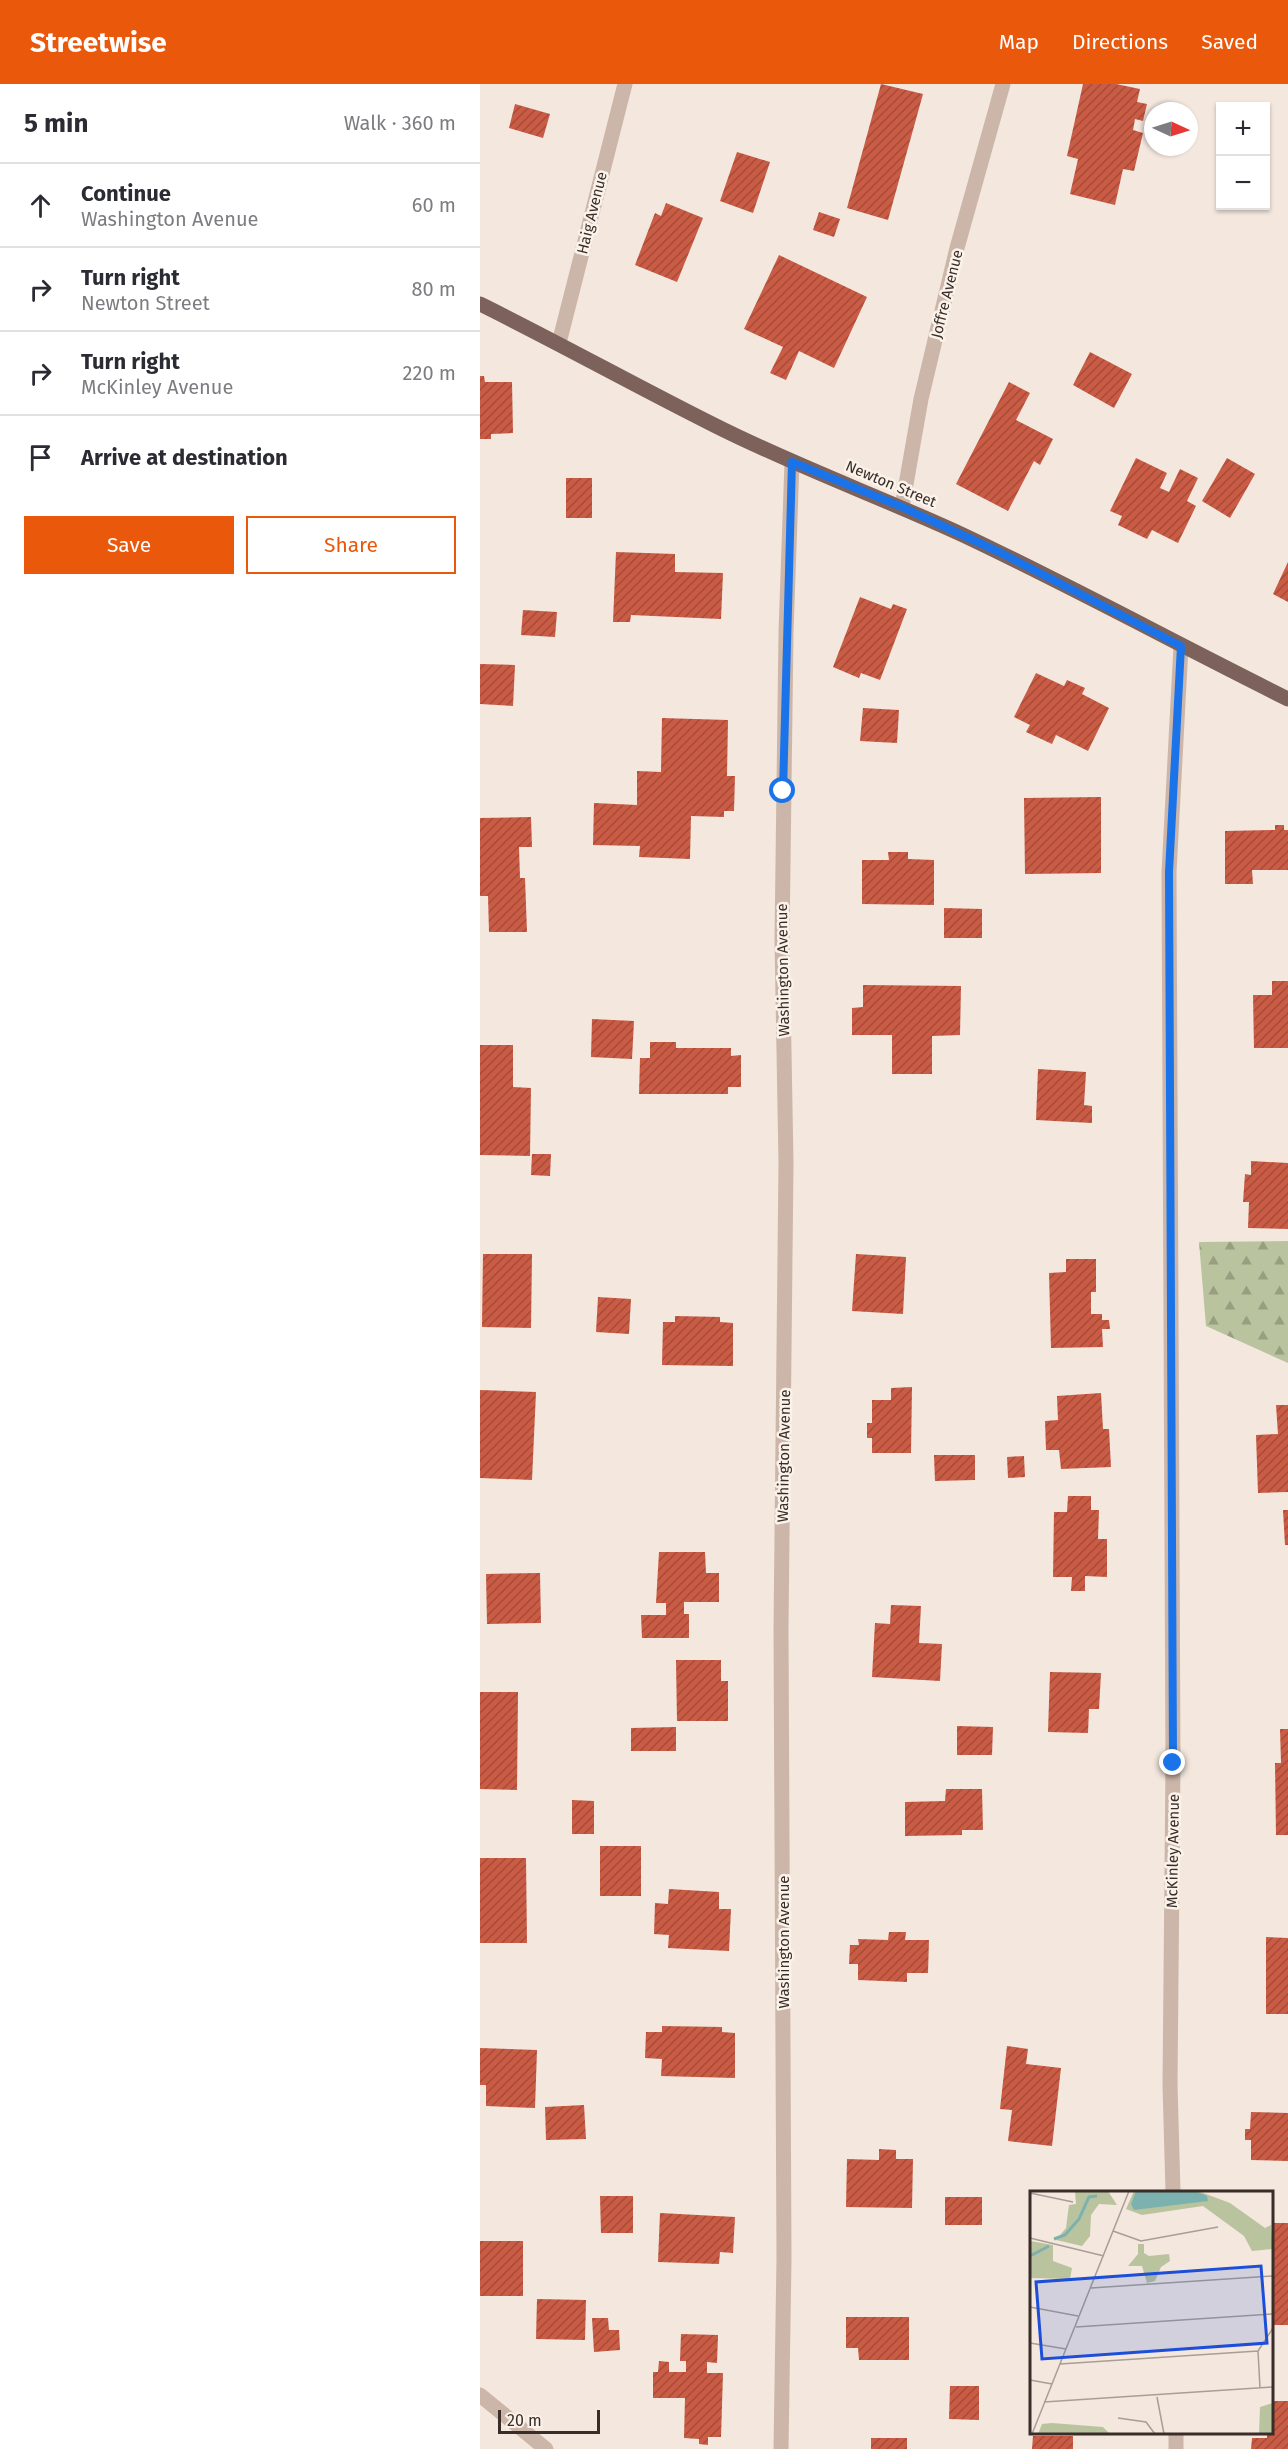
<!DOCTYPE html>
<meta charset="utf-8">
<style>
:root{--surface:#fff;--page:#f2f2f3;--text:#2b2b33;--muted:#7c7c81;--line:#e1e1e2;--accent:#ea580c}
body{margin:0;font-family:"Fira Sans",sans-serif;background:var(--page);color:var(--text)}
.controls{position:absolute;right:18px;top:18px;display:grid;overflow:hidden;border-radius:0px;box-shadow:0 2px 4px #0004}
.controls button{width:54px;height:54px;display:grid;place-items:center;padding:0;border:0;border-bottom:2px solid var(--line);background:var(--surface);color:var(--text);font:30px sans-serif}
.compass{position:absolute;left:664px;top:18px;width:54px;height:54px;border-radius:50%;background:var(--surface);box-shadow:0 2px 4px #0004;rotate:94deg}
.scale{position:absolute;left:18px;bottom:15px;width:102px;box-sizing:border-box;padding-left:6px;border:3px solid #392d29;border-top:0;font-size:16px;line-height:21px;white-space:nowrap;color:#392d29;-webkit-text-stroke:4px #fbf2ea;paint-order:stroke}
.stop{position:absolute;width:18px;height:18px;margin:-14px;border:4px solid #1a73e8;border-radius:50%;background:#fff}
.stop.end{background:#1a73e8;border-color:#fff;box-shadow:0 2px 6px #0008}
.list{margin:0;padding:0;list-style:none}
h2{display:flex;justify-content:space-between;align-items:center;height:78px;margin:0;padding:0 24px;font-size:26px}
h2 small{font-size:20px;font-weight:400;color:var(--muted)}
.list li{display:grid;grid-template-columns:39px 1fr auto;gap:18px;align-items:center;box-sizing:border-box;height:84px;padding:0 24px;border-top:2px solid var(--line)}
.list b{display:block;font-size:22px;white-space:nowrap}
.list p{margin:0;font-size:20px;white-space:nowrap;color:var(--muted)}
.list em{font-size:20px;font-style:normal;color:var(--muted)}
.actions{display:flex;gap:12px;padding:18px 24px}
.actions a{flex:1;padding:14px 0;border:2px solid var(--accent);border-radius:0px;text-align:center;font-size:21px;color:var(--accent)}
.actions .main{background:var(--accent);color:#fff}
.icon{flex:none;width:33px;height:33px;fill:none;stroke:currentColor;stroke-width:2;stroke-linecap:round;stroke-linejoin:round}
.map{position:relative;flex:none;width:808px;height:2365px;overflow:hidden}
header{display:flex;align-items:center;gap:36px;box-sizing:border-box;height:84px;padding:0 30px;background:var(--accent);color:#fff}
header strong{font-size:28px}
nav{display:flex;gap:33px;margin-inline-start:auto;font-size:21px}
main{display:flex}
aside{flex:1;background:var(--surface)}
.map>svg:first-child{display:block}
</style>
<header>
<strong>Streetwise</strong>
<nav><a>Map</a><a>Directions</a><a>Saved</a></nav>
</header>
<main>
<aside>
<h2>5 min<small>Walk · 360 m</small></h2>
<ul class="list">
<li><svg class="icon" aria-label="ahead" viewBox="0 0 24 24"><path d="M12 20V5M6 11l6-6 6 6"/></svg><div><b>Continue</b><p>Washington Avenue</p></div><em>60 m</em></li>
<li><svg class="icon" aria-label="right" viewBox="0 0 24 24"><path d="M7 20v-9h11M14 6l5 5-5 5"/></svg><div><b>Turn right</b><p>Newton Street</p></div><em>80 m</em></li>
<li><svg class="icon" aria-label="right" viewBox="0 0 24 24"><path d="M7 20v-9h11M14 6l5 5-5 5"/></svg><div><b>Turn right</b><p>McKinley Avenue</p></div><em>220 m</em></li>
<li><svg class="icon" aria-label="arrive" viewBox="0 0 24 24"><path d="M6 21V4h12l-3 4 3 4H6"/></svg><div><b>Arrive at destination</b></div></li>
</ul>
<div class="actions"><a class="main">Save</a><a>Share</a></div>
</aside>
<div class="map">
<svg width="808" height="2365" viewBox="0 0 808 2365">
<defs>
<pattern id="forest-firs" width="22" height="20" patternUnits="userSpaceOnUse" patternTransform="scale(1.5)"><rect width="22" height="20" fill="#b9c39d"/><path d="M5 1l3.5 6h-7zM16 11l3.5 6h-7z" fill="#979f80"/></pattern>
<pattern id="building-hatch" width="6" height="6" patternUnits="userSpaceOnUse" patternTransform="scale(1.5)"><rect width="6" height="6" fill="#ca5b45"/><path d="M-1 1l2-2M0 6l6-6M5 7l2-2" fill="none" stroke="#a54c3a"/></pattern>
</defs>
<rect width="100%" height="100%" fill="#f3e7de"/>
<path fill="url(#forest-firs)" d="M808,1157V1279L726,1242L719,1158Z"/>
<path fill="url(#building-hatch)" d="M401,0L443,10L408,136L367,124Z
M603,0H636L660,5L657,18L667,20L663,37L655,35L653,46L663,49L654,87L643,85L635,121L590,110L598,75L587,72Z
M35,20L70,30L63,54L29,44Z
M257,68L290,78L273,129L240,117Z
M186,119L223,134L197,198L155,181L175,129L181,132Z
M339,128L360,135L354,153L333,146Z
M299,171L387,213L354,284L319,267L306,296L290,289L303,263L264,245Z
M610,268L652,290L634,324L593,301Z
M0,292H4L5,298H32L33,349L11,350V355H0Z
M529,298L550,309L536,336L573,355L560,381L554,377L528,427L476,400Z
M656,374L687,389L680,404L689,408L700,385L718,394L707,417L716,422L698,459L672,446L667,455L638,441L642,432L630,427Z
M747,374L775,390L750,434L722,417Z
M86,394H112V434H86Z
M136,468L195,470V488L243,489L241,535L151,531L150,538H133Z
M808,478V518L793,510Z
M380,513L411,525L413,520L427,525L400,596L381,589L379,594L353,583Z
M43,526L77,528L75,553L41,551Z
M0,580L35,581L33,622L0,620Z
M556,589L584,602L587,596L605,604L602,610L629,624L608,667L576,651L572,660L546,648L550,641L534,633Z
M383,624L419,626L417,659L380,657Z
M182,634L248,636L247,692H255L254,727H244V733L211,732L210,775L159,773L160,762L113,761L114,719L157,721V687L181,688Z
M621,713V789L545,790L544,714Z
M51,733L52,763H39L40,794H45L47,848H9L8,812H0V734Z
M795,741H804V746H808V786H772L773,800H745V747L795,746Z
M408,768H428V775L454,776V821L382,820V776H409Z
M464,824L502,825V854H464Z
M792,897H808V964H774L773,911H792Z
M383,901L481,902L480,951L452,952V990H412V951H372V924L383,923Z
M112,935L154,937L152,975L111,973Z
M170,958H196V964H251V972L261,971V1003H248V1010H159L160,974H170Z
M0,961H33V1003L51,1004L50,1072L0,1071Z
M558,985L606,988L604,1021L612,1022V1039L556,1036Z
M52,1070H71L70,1092L51,1091Z
M771,1077L808,1079V1145L768,1144L769,1118H763L765,1090L771,1091Z
M3,1170H52L51,1244L2,1243Z
M376,1170L426,1173L423,1230L372,1227Z
M586,1175H616V1208H611V1230H622V1236H629L630,1245H622L623,1263L571,1264L569,1189L586,1188Z
M118,1213L151,1215L149,1250L116,1248Z
M195,1232L240,1233V1238L253,1239V1282L182,1281L183,1238H195Z
M432,1303L431,1369H392V1354H387V1339H392V1316H411V1304Z
M0,1306L56,1308L52,1396L0,1394Z
M621,1309L623,1345H629L631,1383L581,1385L579,1366H566L565,1337L578,1336L577,1312Z
M796,1321H808V1408L778,1409L776,1351L798,1350Z
M454,1371H495V1396L455,1397Z
M544,1372L545,1393L528,1394L527,1373Z
M588,1412H611V1426H619L618,1455H627V1493L605,1492V1507H591L592,1493H573L574,1428H587Z
M803,1426H808V1461H805Z
M179,1468H225L226,1489H239V1518H204V1530H209V1554H162L161,1531H186V1519H176Z
M60,1489L61,1539L7,1540L6,1490Z
M411,1521L441,1522L439,1559L462,1560L460,1597L392,1593L395,1539L410,1540Z
M196,1576H241V1597H248V1637H197Z
M570,1588L621,1589L619,1625H609L608,1649L568,1648Z
M0,1608H38L37,1706L0,1705Z
M477,1642L513,1643L512,1671H477Z
M196,1643V1667H151V1644Z
M800,1645H808V1751H796L795,1679H801Z
M466,1705H502L503,1746H482V1751L425,1752V1718L465,1717Z
M92,1716L114,1717V1750H92Z
M120,1762H161V1812H120Z
M0,1774H46L47,1859H0Z
M189,1805L239,1808V1825H251L249,1867L188,1864L189,1851L174,1850L175,1819L188,1820Z
M409,1848H426L425,1856H449L448,1889H427V1898L378,1896V1880H369L370,1861H379L378,1855L408,1856Z
M786,1853L808,1854V1930H786Z
M182,1942L242,1943V1948L255,1949V1994L181,1992L182,1975L165,1974L166,1948H182Z
M527,1962L548,1965L546,1980L581,1984L572,2062L528,2057L532,2026L520,2025Z
M0,1964L57,1966L55,2024L6,2022V2001H0Z
M104,2021L106,2055L66,2056L65,2023Z
M771,2028L808,2029V2077L771,2076V2056H765V2045H770Z
M399,2065L416,2066V2075H433L432,2124L366,2123L367,2075L399,2076Z
M120,2112H153V2149H121Z
M465,2113H502V2141H465Z
M180,2129L255,2133L253,2169L240,2168L239,2180L178,2178Z
M792,2139H808V2241H792Z
M0,2157H43V2212H0Z
M57,2215L106,2216L105,2256L56,2255Z
M366,2233H429V2276H379L378,2264H366Z
M112,2234H128L129,2246H139L140,2266L114,2268Z
M201,2250L238,2251L237,2279L227,2278V2289H243L241,2353H228V2361L219,2360V2355L204,2354L205,2314H173V2288H178L179,2277L189,2278V2288H206V2277H200Z
M470,2302H499V2336L469,2335Z
M792,2317H808V2365H771L772,2354H787V2348H792Z
M553,2352H593V2365H552Z
M391,2354H427V2365H391Z"/>
<g fill="none" stroke-linecap="round" stroke-linejoin="round">
<path stroke="#ccb6a9" stroke-width="15" d="M79,259L145,0
M422,423L441,315L477,164L523,0
M693,2108L690,2001L693,1679L689,788L701,562
M0,2311L66,2365
M301,2365L304,2175L301,1545L306,1079L302,856L306,548L312,378
M696,2365V2348"/>
<path stroke="#7c625a" stroke-width="15" d="M0,220C79,259 156,302 234,341C315,382 401,413 483,451C593,503 699,561 808,615"/>
</g>
<g fill="none" stroke-linecap="round" stroke-linejoin="round">
<path stroke="#1a73e8" stroke-width="8" d="M303,707L312,378L422,423L519,468L701,562L689,788L693,1679"/>
</g>
<g text-anchor="middle" stroke-width="5" stroke-linejoin="round" paint-order="stroke">
<g font-size="15" fill="#392d29" stroke="#fbf2ea">
<text transform="translate(112 129) rotate(-76)" y="5">Haig Avenue</text>
<text transform="translate(467 210) rotate(-76)" y="5">Joffre Avenue</text>
<text transform="translate(411 400) rotate(23)" y="5">Newton Street</text>
<text transform="translate(303 886) rotate(-91)" y="5">Washington Avenue</text>
<text transform="translate(304 1372) rotate(-89)" y="5">Washington Avenue</text>
<text transform="translate(693 1767) rotate(-89)" y="5">McKinley Avenue</text>
<text transform="translate(304 1858) rotate(-90)" y="5">Washington Avenue</text>
</g>
</g>
<g transform="translate(550 2107)">
<rect width="243" height="243" fill="#f3e7de"/>
<path d="M45,0H78L87,14L69,13L61,24L60,45L52,55L26,49L36,37L39,14L46,13ZM0,50L23,54V70L42,77L40,88L0,87ZM108,53H114V62L119,65L139,63L140,70L131,76L125,90L117,92L112,75H98L108,63ZM243,212V243H229L230,216Z" fill="#b9c39d"/>
<path d="M104,0H168L200,12L235,37L241,34L243,58L222,60L214,45L173,15L112,24L96,18ZM22,232L73,236L80,243H8L12,233Z" fill="#b9c39d"/>
<path d="M106,0H165L177,5L178,10L104,19L101,13Z" fill="#7bb2b0"/>
<path fill="none" stroke="#7bb2b0" stroke-width="3" d="M24,48L35,44L49,28L59,6L67,5M0,65L19,55"/>
<path fill="none" stroke="#a99d96" stroke-width="1.5" d="M0,2L43,11M83,40L111,50L188,36M0,47L74,65M61,97L243,85M0,116L48,125M46,136L243,123M0,152L36,158M30,173L228,160M0,189L22,193M230,197L228,160L243,137M127,206L134,243M14,211L243,196M88,227L116,231L125,243M2,243L99,0"/>
<path fill="#1d4ed8" fill-opacity="0.15" stroke="#1d4ed8" stroke-width="3" d="M231,75L237,152L12,168L6,91Z"/>
<rect width="243" height="243" fill="none" stroke="#392d29" stroke-width="3"/>
</g>
</svg>
<div class="controls">
<button>+</button>
<button>−</button>
</div>
<svg class="compass" viewBox="-18 -18 36 36"><path d="M0-13l5 13h-10z" fill="#e53935"/><path d="M0 13l5-13h-10z" fill="#7c7c81"/></svg>
<div class="scale">20 m</div>
<div class="stop" style="left:303px;top:707px"></div>
<div class="stop end" style="left:693px;top:1679px"></div>
</div>
</main>
